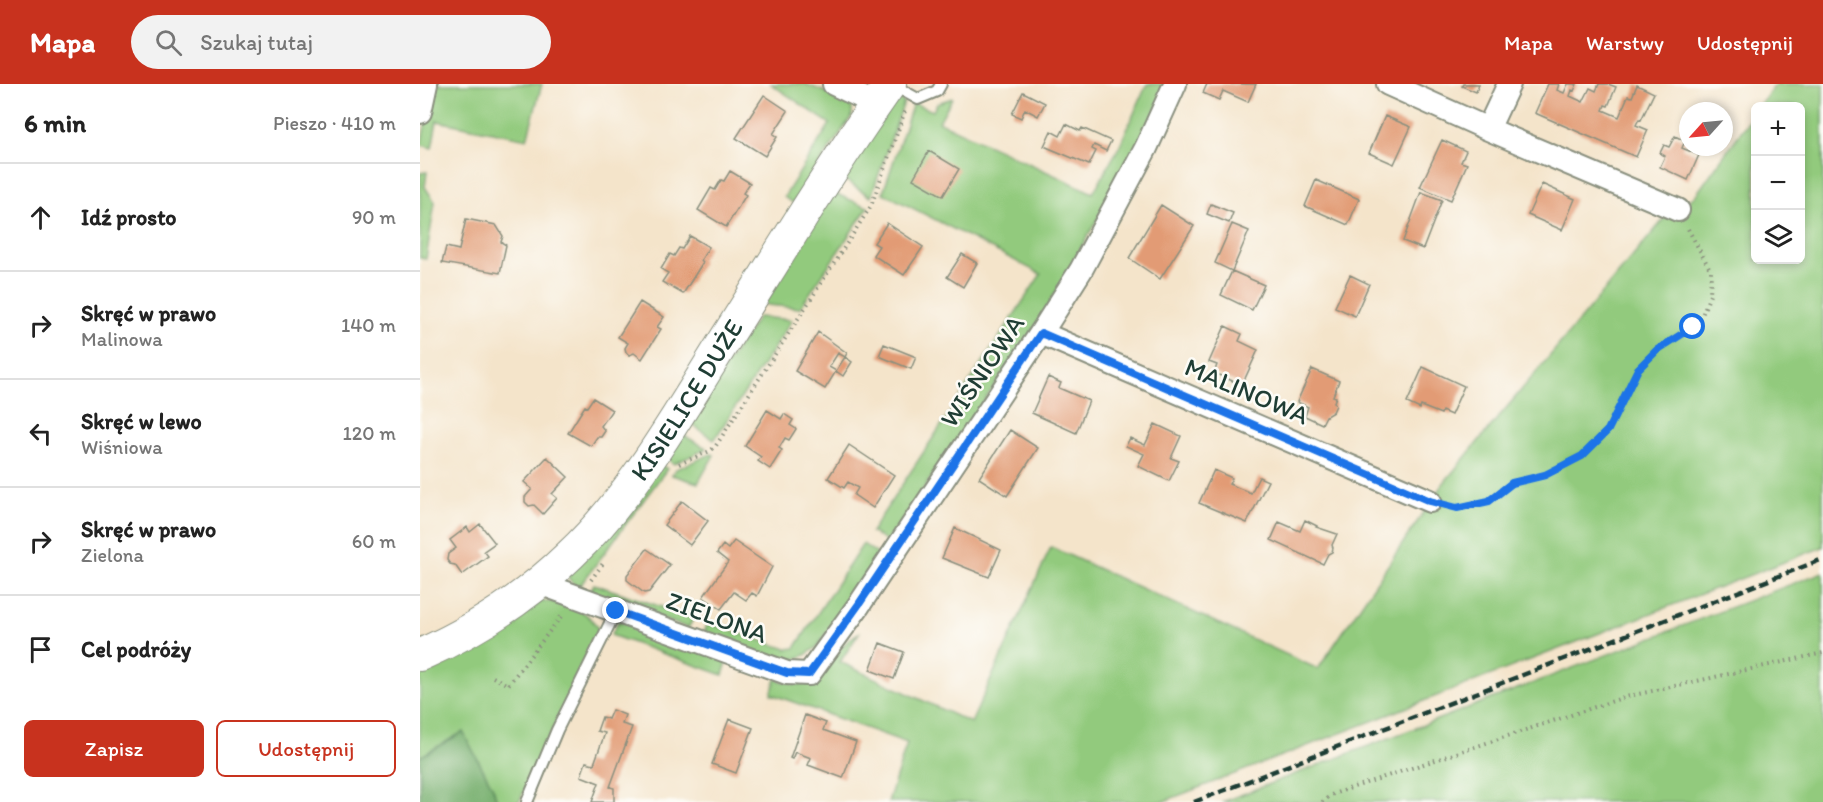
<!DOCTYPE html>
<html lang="pl">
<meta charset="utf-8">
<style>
:root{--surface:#fff;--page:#f2f2f2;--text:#222;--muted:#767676;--line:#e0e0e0;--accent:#c8321e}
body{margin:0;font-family:Itim,sans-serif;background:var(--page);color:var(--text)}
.controls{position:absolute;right:18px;top:18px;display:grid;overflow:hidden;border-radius:9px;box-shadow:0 3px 9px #0003}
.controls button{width:54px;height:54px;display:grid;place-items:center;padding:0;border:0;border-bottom:2px solid var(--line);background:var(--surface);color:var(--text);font:30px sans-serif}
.compass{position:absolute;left:1259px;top:18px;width:54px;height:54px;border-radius:50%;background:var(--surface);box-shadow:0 3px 9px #0003;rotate:243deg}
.stop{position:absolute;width:18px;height:18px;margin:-14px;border:4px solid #1a73e8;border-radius:50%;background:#fff}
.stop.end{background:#1a73e8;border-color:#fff;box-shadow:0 2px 6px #0008}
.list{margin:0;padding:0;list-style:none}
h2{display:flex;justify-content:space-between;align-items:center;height:78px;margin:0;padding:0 24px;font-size:26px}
h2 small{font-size:20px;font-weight:400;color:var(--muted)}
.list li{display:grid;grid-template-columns:39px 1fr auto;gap:18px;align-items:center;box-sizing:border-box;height:108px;padding:0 24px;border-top:2px solid var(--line)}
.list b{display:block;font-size:22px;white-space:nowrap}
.list p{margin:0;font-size:20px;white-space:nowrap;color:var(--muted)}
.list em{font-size:20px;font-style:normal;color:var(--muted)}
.actions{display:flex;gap:12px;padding:18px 24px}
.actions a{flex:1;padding:14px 0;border:2px solid var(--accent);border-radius:9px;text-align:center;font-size:21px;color:var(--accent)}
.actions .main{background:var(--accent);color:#fff}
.icon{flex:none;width:33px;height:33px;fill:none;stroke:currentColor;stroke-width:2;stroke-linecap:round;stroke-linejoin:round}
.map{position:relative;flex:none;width:1403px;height:718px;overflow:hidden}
header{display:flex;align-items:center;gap:36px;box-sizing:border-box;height:84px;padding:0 30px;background:var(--accent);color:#fff}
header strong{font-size:28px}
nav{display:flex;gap:33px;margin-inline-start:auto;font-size:21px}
.search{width:420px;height:54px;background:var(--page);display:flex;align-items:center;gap:15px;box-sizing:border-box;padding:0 21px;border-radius:33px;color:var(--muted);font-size:22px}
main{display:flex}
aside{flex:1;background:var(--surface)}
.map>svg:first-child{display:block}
</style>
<header>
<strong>Mapa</strong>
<div class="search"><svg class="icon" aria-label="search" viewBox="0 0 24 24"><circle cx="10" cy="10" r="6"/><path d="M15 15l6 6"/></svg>Szukaj tutaj</div>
<nav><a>Mapa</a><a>Warstwy</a><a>Udostępnij</a></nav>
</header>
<main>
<aside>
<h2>6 min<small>Pieszo · 410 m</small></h2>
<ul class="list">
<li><svg class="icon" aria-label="ahead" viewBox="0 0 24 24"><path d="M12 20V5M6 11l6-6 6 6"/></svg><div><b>Idź prosto</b></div><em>90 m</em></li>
<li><svg class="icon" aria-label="right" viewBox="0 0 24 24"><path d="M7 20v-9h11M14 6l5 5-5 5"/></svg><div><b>Skręć w prawo</b><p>Malinowa</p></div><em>140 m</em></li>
<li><svg class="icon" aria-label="left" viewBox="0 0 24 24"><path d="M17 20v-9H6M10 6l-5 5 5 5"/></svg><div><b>Skręć w lewo</b><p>Wiśniowa</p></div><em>120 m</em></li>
<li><svg class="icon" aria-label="right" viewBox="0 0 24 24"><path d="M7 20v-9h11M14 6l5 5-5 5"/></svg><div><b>Skręć w prawo</b><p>Zielona</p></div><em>60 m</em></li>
<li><svg class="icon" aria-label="arrive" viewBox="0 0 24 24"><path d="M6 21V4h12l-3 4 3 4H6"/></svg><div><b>Cel podróży</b></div></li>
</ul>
<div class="actions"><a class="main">Zapisz</a><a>Udostępnij</a></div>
</aside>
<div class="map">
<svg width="1403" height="718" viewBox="0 0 1403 718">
<rect width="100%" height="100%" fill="#fdfcf7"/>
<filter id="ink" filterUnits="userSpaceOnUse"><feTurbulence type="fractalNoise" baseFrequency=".0167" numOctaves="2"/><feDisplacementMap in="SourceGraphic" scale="12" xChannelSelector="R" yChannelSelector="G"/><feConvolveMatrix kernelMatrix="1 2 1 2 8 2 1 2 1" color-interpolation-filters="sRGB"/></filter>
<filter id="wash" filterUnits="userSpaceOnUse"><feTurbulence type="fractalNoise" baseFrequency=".008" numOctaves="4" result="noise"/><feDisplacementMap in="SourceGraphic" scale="24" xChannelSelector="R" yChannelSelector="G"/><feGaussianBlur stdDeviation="1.35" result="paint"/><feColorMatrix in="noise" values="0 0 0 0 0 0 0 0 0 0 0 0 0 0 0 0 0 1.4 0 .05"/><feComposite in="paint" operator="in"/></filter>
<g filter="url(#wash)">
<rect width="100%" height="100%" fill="#f4e4ca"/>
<path fill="#92ca7d" stroke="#588458" stroke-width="1.5" d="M14,0H122L107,55L17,37L12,64L1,61Z
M351,0H385L416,12L427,16L432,22V32L373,119L364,113L410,40Z
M727,0H747L721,59L621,234L467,458L451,448L621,190L463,109L493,19L513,27L517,19L532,14L519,38L673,109L699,63Z
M1356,0H1403V463L742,718H468L487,659L351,610L356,595C414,617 401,569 439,549L420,578L551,639L631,463L898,585L1022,401L1244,135L1275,112L1335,28L1336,176H1380V22H1339Z
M477,14L484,18L451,113L422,94Z
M7,88L5,103L15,118L6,175L0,174V89Z
M411,108L448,123L380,224L347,221L344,219Z
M338,233L372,236L294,356L272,340L270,335Z
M260,352H265L286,364L284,366L254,380L244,373Z
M291,370L294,371L278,399L252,391L256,385Z
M240,380L247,385L159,503L153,500L147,492Z
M443,460L459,471L397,563L385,571L373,576H359L283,551L288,539L367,565L375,564Z
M1403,488V718H802Z
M174,500L274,534L268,544L169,509Z
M122,517C146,518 168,525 179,546L99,718H77L73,704L43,648L0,673V586L66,556Z
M199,536L307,578L303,591L191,551Z"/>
<path fill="#75ae6c" stroke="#4a7650" stroke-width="1.5" d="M43,648L73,704L77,718H0V673Z"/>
<g id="blocks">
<path fill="#e29b75" d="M787,0H836L828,18L803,7L799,16L783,9Z
M1043,0H1059L1056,8L1042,2Z
M1128,0H1139L1137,6L1144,9L1148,0H1157L1154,7L1152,6L1150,12L1163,18L1170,4L1176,7L1179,0H1188L1196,3L1188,22L1185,21L1183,26L1199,33L1208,12L1212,13L1217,1L1234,9L1221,36L1219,35L1216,41L1228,46L1216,73L1115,29Z
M603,8L625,19L618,32L605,25L601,34L592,30Z
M344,11L368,27L353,50L357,53L345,72L316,54Z
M965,32L991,43L974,80L949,69Z
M646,40L660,47L662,44L691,57L686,67L674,61L672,65L676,67L669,81L624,62L631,47L640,52Z
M1255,52L1265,57L1262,64L1279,71L1268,96L1240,83L1245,72L1240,69L1244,61L1249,63Z
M1022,56L1046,67L1041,78L1047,80L1031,116L1000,103Z
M509,67L539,85L523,112L493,95Z
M310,87L330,99L323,109L326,111L306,143L278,126L291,104L295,106L301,96L304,97Z
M896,96L939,115L928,141L885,122Z
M1122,100L1155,115L1142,146L1108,131Z
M1001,108L1022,116L1003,165L983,157Z
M791,120L813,129L809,139L787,130Z
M741,121L774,142L740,195L709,174Z
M46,135L76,141L83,152L81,158L86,161L80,189L22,179L26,163L39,166Z
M467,139L503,163L484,191L453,171L459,162L454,159Z
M812,140L829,147L812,187L844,201L832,226L801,211L812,187L795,179Z
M270,152L289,163L281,176L283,178L263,210L242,198L248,189L241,185L250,170L254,172L259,164L262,165Z
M542,170L557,179L543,203L527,193Z
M930,191L949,200L935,232L915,223Z
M220,218L244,233L237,243L241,245L222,275L214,269L209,271L206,268L205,264L208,259L198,253Z
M805,242L822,250L819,257L838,266L822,301L794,289L797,281L789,278Z
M398,248L427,269L425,273L418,269L409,283L416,287L425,273L432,278L423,292L416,287L405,305L375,287Z
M464,260L496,273L491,285L459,272Z
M1003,283L1044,302L1031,331L1022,327L1021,330L1001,322L1000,325L987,319Z
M892,285L919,297L913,312L916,313L914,318L916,321L913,328L906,332L902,340L885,332L888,323L877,318Z
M628,293L641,299L639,304L669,317L656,349L612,329Z
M173,314L192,326L181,342L185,347L181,353H177L171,362L148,349L165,322L167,323Z
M347,326L361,335L364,330L373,336L370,341L376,345L369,356L365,354L359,364L362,366L350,385L338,377L341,373L325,362Z
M735,340L761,352L751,374L759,377L749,397L718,382L724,370L706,362L710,354L725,361Z
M590,346L618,364L587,412L559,394Z
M429,361L474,391L453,424L434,411L438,404L428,398L424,404L408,394Z
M127,373L148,393L132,410L137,414L123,430L114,421L109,422L105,418V413L112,405L104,398Z
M794,386L812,394L809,400L831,409L839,393L848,397L827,439L779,419Z
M262,417L288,437L270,461L244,441Z
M885,436L897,442L896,443L917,450L912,461L913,464L912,468L908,470L903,480L851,456L859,438L880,447Z
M60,440L75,459L64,467L68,472L42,491L35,481L30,480L27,476L28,470L36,464L30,456L47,443L50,448Z
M535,444L581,466L569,493L522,474Z
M314,457L352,483L337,512L332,509L326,516L314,508L301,525L283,513L308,478L297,469L303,461L308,465Z
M227,465L250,481L229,508L224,509L207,496V491Z
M460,559L484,568L474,595L450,586Z
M192,626L205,631L202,640L212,643L190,703L194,704V718H172L179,699L161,692L166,678L174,680L185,649L177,647L182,633L188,635Z
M385,631L406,639L403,646L436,658L423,694L388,681L391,674L375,668L372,675L370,674Z
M309,635L333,644L316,689L292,680Z"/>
</g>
</g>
<g filter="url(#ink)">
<use href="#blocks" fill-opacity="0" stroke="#8a907f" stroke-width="1.5"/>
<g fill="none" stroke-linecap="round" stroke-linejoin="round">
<defs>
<path id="lane" d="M471,0L498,15L517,7L521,0
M107,718L137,646L196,527"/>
<path id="street" d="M414,0L456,20
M968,0L1068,45L1258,126
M0,28L6,0
M1068,45L1089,0
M621,249L1010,417
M119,499L367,589L389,590L439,521L621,249L661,186L726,64L755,0"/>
<g id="secondary">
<path id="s1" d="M0,571C56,546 106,514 150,471C213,412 262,324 308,251C361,167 413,81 470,0"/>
</g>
</defs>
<use href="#lane" stroke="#8a907f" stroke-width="14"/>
<use href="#street" stroke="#8a907f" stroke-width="26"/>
<use href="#secondary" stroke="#8a907f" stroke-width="34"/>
<path stroke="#8a907f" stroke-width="4" stroke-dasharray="1.5 4.5" stroke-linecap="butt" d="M259,380L290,367L295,363L451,122L485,27
M1030,422L1037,424L1069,417L1092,399L1125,391L1162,372L1188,346L1218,285L1237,266L1273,243L1282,231L1290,211L1291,187L1268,145
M171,496L184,478
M73,593L88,601L143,530
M902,718L913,710L1205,613L1403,569"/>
<use href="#lane" stroke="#fff" stroke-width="10"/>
<use href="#street" stroke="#fff" stroke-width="22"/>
<use href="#secondary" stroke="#fff" stroke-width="32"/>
<path stroke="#1f3d34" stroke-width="4.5" stroke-dasharray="9 4.5" stroke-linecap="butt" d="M774,718L1403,475"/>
</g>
</g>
<g fill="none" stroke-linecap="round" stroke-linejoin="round" filter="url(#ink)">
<path stroke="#1a73e8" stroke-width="8" d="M196,527L367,589L389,590L439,520L621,249L1010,417L1037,424L1069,417L1092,399L1125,391L1162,372L1188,346L1218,285L1237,266L1273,243"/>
</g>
<g text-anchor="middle" stroke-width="5" stroke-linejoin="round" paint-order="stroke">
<g font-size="26" fill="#1f3d34" stroke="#fdfcf7">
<text transform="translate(562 287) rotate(-56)" y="9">WIŚNIOWA</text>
<text transform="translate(827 307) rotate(23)" y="9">MALINOWA</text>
<text dy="9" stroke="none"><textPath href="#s1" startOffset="376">KISIELICE DUŻE</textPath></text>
<text transform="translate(297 533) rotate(20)" y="9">ZIELONA</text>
</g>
</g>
</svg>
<div class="controls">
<button>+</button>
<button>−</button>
<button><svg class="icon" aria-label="layers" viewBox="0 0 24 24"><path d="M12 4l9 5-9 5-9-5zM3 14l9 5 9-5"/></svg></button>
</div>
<svg class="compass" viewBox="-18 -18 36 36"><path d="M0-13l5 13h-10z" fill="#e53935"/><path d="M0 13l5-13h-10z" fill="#767676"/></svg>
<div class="stop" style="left:1273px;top:243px"></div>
<div class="stop end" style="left:196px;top:527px"></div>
</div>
</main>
